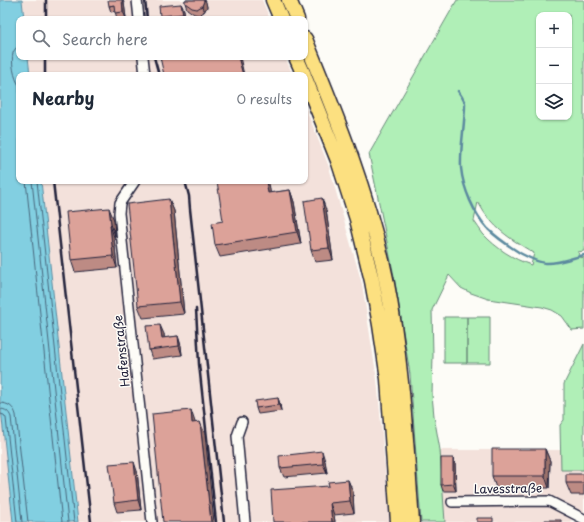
<!DOCTYPE html>
<meta charset="utf-8">
<style>
:root{--surface:#fff;--page:#f6f6f7;--text:#1f2937;--muted:#747a83;--line:#e0e1e3}
body{margin:0;font-family:"Playpen Sans",sans-serif;background:var(--page);color:var(--text)}
.controls{position:absolute;right:12px;top:12px;display:grid;overflow:hidden;border-radius:8px;box-shadow:0 1px 3px #0004}
.controls button{width:36px;height:36px;display:grid;place-items:center;padding:0;border:0;border-bottom:1px solid var(--line);background:var(--surface);color:var(--text);font:20px sans-serif}
.list{margin:0;padding:0;list-style:none}
h2{display:flex;justify-content:space-between;align-items:center;height:52px;margin:0;padding:0 16px;font-size:17px}
h2 small{font-size:13px;font-weight:400;color:var(--muted)}
.icon{flex:none;width:22px;height:22px;fill:none;stroke:currentColor;stroke-width:2;stroke-linecap:round;stroke-linejoin:round}
.map{position:relative;flex:none;width:584px;height:522px;overflow:hidden}
.search{position:absolute;background:var(--surface);box-shadow:0 1px 3px #0004;left:16px;top:16px;width:292px;height:44px;display:flex;align-items:center;gap:10px;box-sizing:border-box;padding:0 14px;border-radius:8px;color:var(--muted);font-size:15px}
.panel{position:absolute;background:var(--surface);box-shadow:0 1px 3px #0004;left:16px;top:72px;width:292px;height:112px;border-radius:8px}
.map>svg:first-child{display:block}
</style>
<div class="map">
<svg width="584" height="522" viewBox="0 0 584 522">
<rect width="100%" height="100%" fill="#fdfcf7"/>
<filter id="ink" filterUnits="userSpaceOnUse"><feTurbulence type="fractalNoise" baseFrequency=".025" numOctaves="2"/><feDisplacementMap in="SourceGraphic" scale="8" xChannelSelector="R" yChannelSelector="G"/><feConvolveMatrix kernelMatrix="1 2 1 2 8 2 1 2 1" color-interpolation-filters="sRGB"/></filter>
<g filter="url(#ink)">
<path fill="#f3e1db" d="M22,0H262L270,19H24Z
M28,57H285L293,75H30Z
M305,106L329,167L362,284L377,380L390,522H78L41,181H305Z
M0,400L13,522H0Z
M440,450H561L562,470H584V515L574,510L571,522H445Z"/>
<path fill="#b0efb7" stroke="#698879" fill-rule="evenodd" d="M457,0H584V251L578,252L580,258L584,257V329L572,330L562,316L552,310L542,307L488,299L471,293L461,288L449,275L432,310L433,355L432,395L434,416L440,450L445,522H421L410,374L394,276L369,154ZM539,15H569V117H539ZM478,202C482,209 486,216 491,221C503,235 519,244 534,253L531,265C513,259 496,248 483,234C480,230 477,225 474,221Z
M444,317H467V363H444Z
M467,317H490V363H467Z
M584,344V470H561L560,425L564,420V384Z"/>
<path fill="#82cfe1" stroke="#5c8a9f" d="M0,0H22L24,19H19V57H28L30,75H19V181H41L78,522H13L0,400Z"/>
<g fill="none" stroke-linecap="round" stroke-linejoin="round">
<path stroke="#48677d" stroke-width="1" d="M19,45C16,48 14,50 13,53C11,61 14,79 19,85
M26,181L62,522
M32,181L68,522
M37,181L74,522
M0,403C8,403 14,407 16,415L28,522
M0,409C6,409 9,412 11,417L22,522
M0,414L4,415L6,418L17,522"/>
<path stroke="#5c8a9f" stroke-width="2.5" d="M458,91L462,97L465,103C465,125 460,146 461,168C463,188 474,214 488,229C497,238 509,246 520,253C528,257 536,262 545,263C558,264 572,258 584,255"/>
<defs>
<path id="street" d="M137,0L139,19
M143,57L145,75
M135,181L120,203L119,213L152,522
M242,422L237,436L245,522
M452,502L549,501L584,519"/>
<path id="primary" d="M273,0L281,19
M289,0L297,19
M305,39C337,117 369,196 386,279C402,359 406,441 412,522
M296,57L304,75
M305,78L339,163L357,219L372,281L380,325L388,379L398,522"/>
</defs>
<use href="#street" stroke="#22223b" stroke-width="12"/>
<use href="#primary" stroke="#22223b" stroke-width="17"/>
<use href="#street" stroke="#fdfcf7" stroke-width="9"/>
<use href="#primary" stroke="#fce080" stroke-width="14"/>
<path stroke="#22223b" stroke-width="2.5" d="M46,0V19
M145,0L147,19
M154,57L159,75
M45,75V57
M53,181L91,522
M185,181L189,196L190,209L224,522
M196,309L199,364L216,522"/>
</g>
<path fill="#bd8b84" stroke="#22223b" d="M185,0H205L207,7L204,12L199,15L194,14L187,9L185,3Z
M124,3L126,18L117,19L115,11L111,12L109,6Z
M181,4L184,10L185,19H161L160,16Z
M269,182L270,193L290,190L294,202L301,244L220,257L215,245L223,221Z
M169,199L174,211L184,314L143,318L138,306Z
M326,210L333,260L315,262L311,250Z
M114,220L115,236L114,237L117,268L75,272L71,260Z
M164,334V338L178,336L181,346L182,355L152,359L149,350Z
M278,398L280,404L281,411L258,414L256,408Z
M545,449L550,461L549,488H496L492,476Z
M453,458L455,464L456,491H443L441,485Z
M325,461L327,473L284,477L280,468Z
M137,471L141,510L117,512L114,503Z
M584,474V495H571L566,483Z
M348,480L353,492L354,513L334,515L335,522H273L329,486Z"/>
<path fill="#9a716b" stroke="#22223b" d="M122,0H123L124,3L126,18L123,12Z
M204,0H205L206,2L207,7L204,12L202,6Z
M181,4L184,10L185,19L183,14Z
M238,57H240L244,75H243Z
M266,181H268L269,182L272,205L268,193Z
M290,190L294,202L301,244L297,232Z
M322,198L326,210L333,260L329,248Z
M169,199L174,211L184,314L180,302Z
M109,208L114,220L115,236L111,224Z
M110,225L114,237L117,268L113,256Z
M160,325L164,334L165,347L162,338Z
M178,336L181,346L182,355L179,346Z
M278,398L280,404L281,411L279,405Z
M191,410L195,422L196,435L192,423Z
M200,422L205,434L214,522H211Z
M545,449L550,461L549,488L545,476Z
M322,451L325,461L327,473L323,464Z
M453,458L455,464L456,491L453,484Z
M134,462L137,471L141,510L138,500Z
M348,480L353,492L354,513L350,501Z
M330,503L334,515L335,522H332Z"/>
<path fill="#dca299" stroke="#22223b" d="M108,0H122L123,12L115,13L114,5L109,6Z
M185,0H204V1L202,6L197,9L192,8L185,3Z
M181,4L183,14L160,16L159,6Z
M160,57H238L243,75H164Z
M217,181H266L268,193L290,190L297,232L215,245L212,223L223,221Z
M322,198L329,248L311,250L304,201Z
M169,199L180,302L138,306L127,204Z
M109,208L111,224L110,225L113,256L71,260L66,212Z
M160,325L162,338L178,336L179,346L149,350L146,326Z
M278,398L279,405L256,408L255,401Z
M191,410L192,423L200,422L211,522H163L152,414Z
M492,449H545V476H492Z
M322,451L323,464L280,468L279,456Z
M441,458H453V484L441,485Z
M134,462L138,500L114,503L109,464Z
M566,474H584V483H566Z
M348,480L350,501L330,503L332,522H273L271,490L329,486L328,482Z
M477,518H493V522H477Z
M545,520H561V522H545Z"/>
</g>
<g text-anchor="middle" stroke-width="3" stroke-linejoin="round" paint-order="stroke">
<g font-size="12" fill="#22223b" stroke="#fdfcf7">
<text transform="translate(122 351) rotate(-96)" y="4">Hafenstraße</text>
<text transform="translate(508 489) rotate(-1)" y="4">Lavesstraße</text>
</g>
</g>
</svg>
<div class="controls">
<button>+</button>
<button>−</button>
<button><svg class="icon" aria-label="layers" viewBox="0 0 24 24"><path d="M12 4l9 5-9 5-9-5zM3 14l9 5 9-5"/></svg></button>
</div>
<div class="search"><svg class="icon" aria-label="search" viewBox="0 0 24 24"><circle cx="10" cy="10" r="6"/><path d="M15 15l6 6"/></svg>Search here</div>
<section class="panel">
<h2>Nearby<small>0 results</small></h2>
<ul class="list">
</ul>
</section>
</div>
